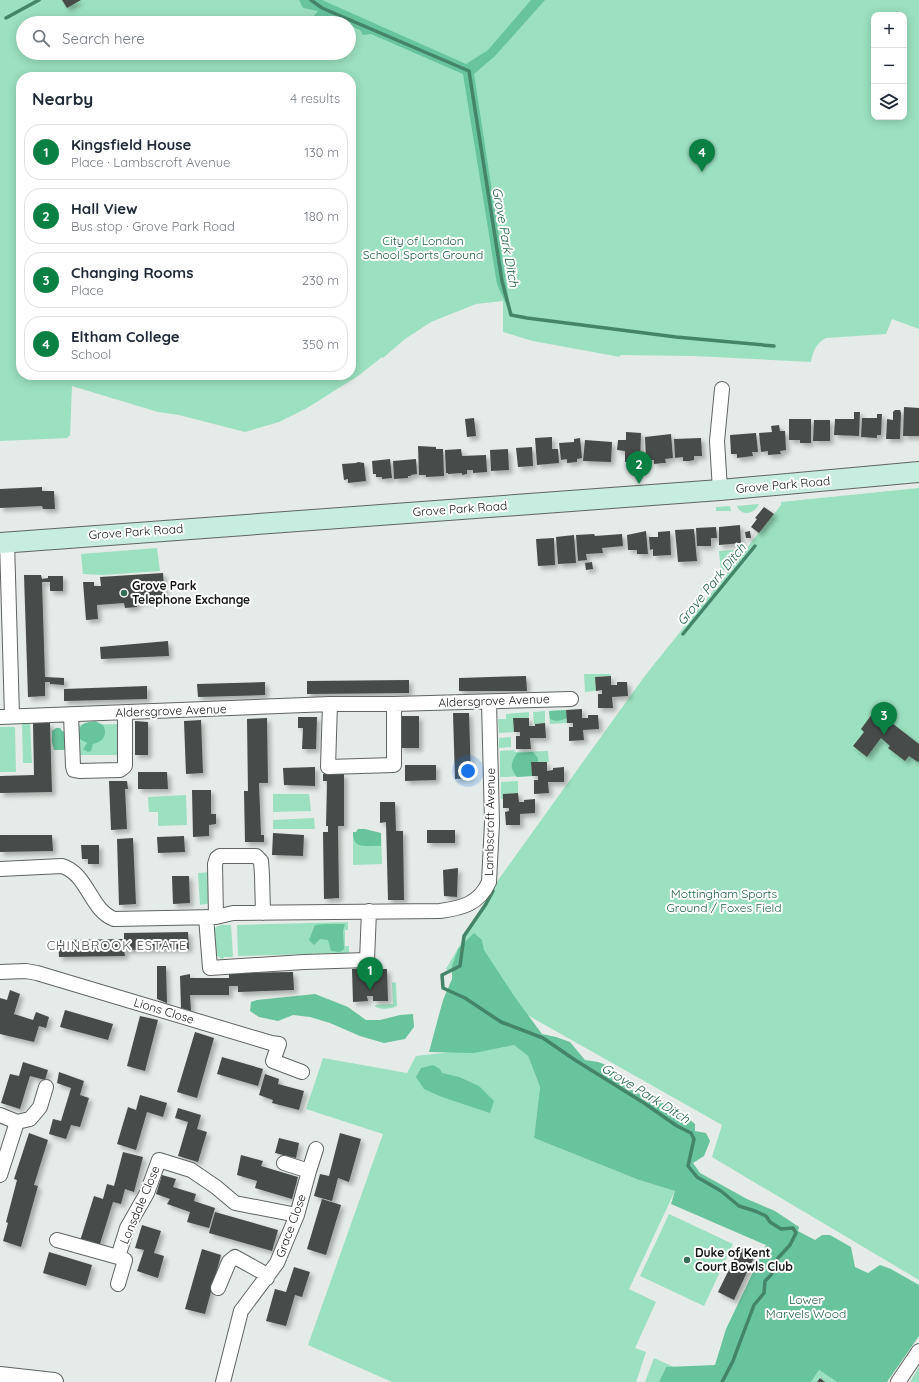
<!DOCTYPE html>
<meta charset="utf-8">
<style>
:root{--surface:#fff;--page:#f2f2f3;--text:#1f2937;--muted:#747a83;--line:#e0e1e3;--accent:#0b8043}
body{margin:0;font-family:Quicksand,sans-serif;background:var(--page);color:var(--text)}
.controls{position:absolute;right:12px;top:12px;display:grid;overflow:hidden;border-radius:8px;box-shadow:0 2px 10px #0003}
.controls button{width:36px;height:36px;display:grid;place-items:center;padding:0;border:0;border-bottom:1px solid var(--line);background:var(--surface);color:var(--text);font:20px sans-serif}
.you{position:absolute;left:468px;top:771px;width:14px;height:14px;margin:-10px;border:3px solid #fff;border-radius:50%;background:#1a73e8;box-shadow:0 0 0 6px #1a73e833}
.badge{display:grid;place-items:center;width:26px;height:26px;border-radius:50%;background:var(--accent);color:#fff;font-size:13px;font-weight:700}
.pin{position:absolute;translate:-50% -33px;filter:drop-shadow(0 1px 2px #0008)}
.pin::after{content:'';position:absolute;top:21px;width:14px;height:12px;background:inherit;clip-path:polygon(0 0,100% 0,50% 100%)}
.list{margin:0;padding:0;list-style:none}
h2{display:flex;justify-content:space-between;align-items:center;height:52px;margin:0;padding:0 16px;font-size:17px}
h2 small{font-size:13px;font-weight:400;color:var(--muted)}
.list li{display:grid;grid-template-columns:26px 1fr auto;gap:12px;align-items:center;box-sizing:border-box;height:56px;margin:0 8px 8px;padding:0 8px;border:1px solid var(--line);border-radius:16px}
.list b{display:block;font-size:15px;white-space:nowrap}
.list p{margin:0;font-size:13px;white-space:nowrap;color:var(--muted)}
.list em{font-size:13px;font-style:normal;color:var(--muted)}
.icon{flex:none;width:22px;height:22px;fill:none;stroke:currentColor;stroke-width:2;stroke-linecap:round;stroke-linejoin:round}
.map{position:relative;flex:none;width:919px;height:1382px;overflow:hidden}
.search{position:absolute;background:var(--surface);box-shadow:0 2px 10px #0003;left:16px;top:16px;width:340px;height:44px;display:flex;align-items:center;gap:10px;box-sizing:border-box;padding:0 14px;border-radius:22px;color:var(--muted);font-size:15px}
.panel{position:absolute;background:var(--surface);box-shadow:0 2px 10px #0003;left:16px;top:72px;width:340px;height:308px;border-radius:16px}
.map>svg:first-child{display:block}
</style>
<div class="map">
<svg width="919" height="1382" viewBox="0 0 919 1382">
<defs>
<filter id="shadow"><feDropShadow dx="3.5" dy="3.5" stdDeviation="2" flood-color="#0004"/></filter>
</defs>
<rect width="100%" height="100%" fill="#e5ebe8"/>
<path fill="#9be0c0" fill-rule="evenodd" d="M0,0H919V329L892,319L886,334L826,338C816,343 813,351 811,362L694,356L620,355V357L533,341L503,332V301L476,304L431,322L405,339L383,358L382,357L358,376L307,408L279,422L245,432L179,415L158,412L72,386L70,436H68V438L0,441ZM874,15H904V117H874ZM23,23H349V53H23ZM21,77H351V375H21Z
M919,488V1280L712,1157L722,1125L446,969L496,883L644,677L728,572L725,569L721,572L719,551L746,549L781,505V502Z
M759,504C755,514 741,517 737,506Z
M730,506L731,511H716V507Z
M157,548L160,571L103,575L83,574L81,554Z
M584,674H610L611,676L595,677L596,691L585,692Z
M566,710L567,723L550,724L549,711Z
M545,711V723L534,724L533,712Z
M529,712V718H513L514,732L499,733L498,719H506V714Z
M30,723L32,763H23L22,724Z
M120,724L121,755H76L75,725Z
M0,727H15L16,772H0Z
M511,737V747L499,748V738Z
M514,750L515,752L548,751L549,762H532V776L500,777V751Z
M518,781V793L503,794V799H501V782Z
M273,794H309L311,811L273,812Z
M186,795L187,825L158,826V812H149L148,797Z
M314,818L315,829H273V820Z
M353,832L381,833L382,864L353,865Z
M210,872L211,903L200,905L198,873Z
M348,922V930H345V946H349V953L238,956L237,925Z
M221,925H231L233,957H224L223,959L220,958L215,954L214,928Z
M394,982L396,983L397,1006C392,1009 381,1010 376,1007L375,1005L393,1004L392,983Z
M514,1045L528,1056L540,1087L534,1138L639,1180L675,1191L629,1289L656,1302L635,1348L646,1352L636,1382H392L308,1345L383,1134L306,1109L323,1058L407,1073L416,1056Z
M669,1214L733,1244L704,1306L640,1276Z
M654,1358L674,1367H666L659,1382H645Z
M919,1367V1382H910Z
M819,1370L837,1382H825L820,1378L817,1382H811Z"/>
<path fill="#68c49d" d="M299,0H322L466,64L488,50L531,0H545L495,56L474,74L511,315L497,284L463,74L371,34L363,35L360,30L349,25V23H345L332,17L328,20V23H313L312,18L318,11L303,8Z
M566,710L567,718C560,721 556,722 550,719L549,711Z
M95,721L103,725C108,735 103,742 93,744L91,751L88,752L83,749L87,743C87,743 82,740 81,740C77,735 79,725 85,723C88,722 92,722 95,721Z
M56,728H60L62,731L68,733L67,748L63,750H54L52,742V731Z
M533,752L538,758V762L531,763L532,776L517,777C509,767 511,763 517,753Z
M358,829H365L381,833V846C369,844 353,852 353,832H356Z
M324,924H345L343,931L344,949L340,952L331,951L328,940L320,939L314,945L309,940L315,925Z
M474,933L482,940L484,950L514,996L542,1034L556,1037L570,1042L585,1060L598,1062L612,1067L625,1078L632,1090L647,1098L664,1103L673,1112L689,1119L695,1124V1131L706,1133L710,1141L704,1156L693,1163L700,1173L747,1199L775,1211L799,1227L798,1231L815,1240L822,1235H830L851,1247L855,1267L868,1273L880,1265L891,1269L919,1285V1336L887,1382H837L819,1370L811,1382H659L666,1367L715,1365L726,1329L766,1245L671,1204L675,1191L639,1180L534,1138L540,1087L528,1056L514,1045L474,1053L429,1052L443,1000L452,979V966L458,949Z
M315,994L348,1007L366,1020H380L400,1015L413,1014L414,1027L405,1039L384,1043L360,1036L330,1023L310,1017L293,1015L278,1021L259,1017L250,1011L251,1002L257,1000Z
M433,1065L440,1069L442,1073L459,1077L479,1086L494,1101L490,1113L442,1097L424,1089L416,1077L421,1068Z"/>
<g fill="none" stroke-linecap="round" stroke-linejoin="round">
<path stroke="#44856a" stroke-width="3.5" d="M311,0L322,8L469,71L502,281L511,315L527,318L676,337L774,346
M6,18L39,0
M683,634L755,546
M493,891L486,904L464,936L460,966L442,975L443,988L465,998L501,1022L543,1038L575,1060L644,1103L677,1126L691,1133L694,1139L688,1166L697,1177L721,1191L739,1206L755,1211L766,1216L770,1222L781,1229L793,1228L796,1233L790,1245L778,1258L771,1275L765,1281L764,1293L754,1305L737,1350L733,1361L722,1382"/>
</g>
<path fill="#474c49" filter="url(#shadow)" d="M62,0H81L67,8Z
M904,407L919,408V436H903Z
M895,410H900L901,413L900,439H886L887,419L893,420V412Z
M854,412H860L859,436L834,435L835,419H854Z
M877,414H882L881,435H877V438L861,437L862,418H877Z
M474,418L476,436L467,437L465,419Z
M789,419H811V443H800V440H789Z
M814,420H830V441H813Z
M779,425L780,431H785L786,450L780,451L781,454L768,455V451L761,452L759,433L772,432L771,426Z
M626,432L641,433L640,462H625V451L617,450L618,440H626Z
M756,433L758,452H752L753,456L737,458V454H731L730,435Z
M671,434L673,458L665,459L666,463H663L654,464V460H646L645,437Z
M552,437V449H558L559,463L537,465L535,438Z
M580,438L582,458L577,459V462L567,463V459L561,460L559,443L574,442V439Z
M701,438L702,456H694V460L689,461H683V457L675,458L674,439Z
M585,440L612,442L611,462L583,461Z
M418,446L436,447V449H443L444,476L426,477V475H419Z
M532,447L533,466L518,467L516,448Z
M461,449L462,456L486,455L487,472L473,473V470H467V474L462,475V473L448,474V473H446L445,450Z
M508,449L509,470L491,471L490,450Z
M390,459L392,478L382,479V477H376V474H373L372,461Z
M416,459L417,474L411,475V476H408V478L394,479L393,461Z
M358,462L364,463L366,481L348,483V479L344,480L342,464L356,463Z
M42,487V491H54L55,509H43L42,506L0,508V489Z
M764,507L774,514L759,533L751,527L757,519L755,518Z
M740,525L741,543L719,545V527Z
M716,527L717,538H711V546H697L696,528Z
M694,529L697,561L678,562L675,530Z
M646,531L648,554H637V550H628L627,535Z
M670,531L671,555L653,556V549L650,550L649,537H658V532Z
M750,531L751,538H746L745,532Z
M594,534L595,536L622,534L623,546L602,548L603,553L586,554L587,560L578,561L576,535Z
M574,535L576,563L558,564L556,537Z
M554,538L555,565L538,566L536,539Z
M592,562L593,569L586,570L585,563Z
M163,573L165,600L137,602V607L125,608L124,603L97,605L98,619L86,620L83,582H94V586H101L100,577Z
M24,575H41L42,579L48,578V576H63V591H50V582H42L45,677L64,678V685L50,684V682H45V696L28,697Z
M168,641L169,656L101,659L100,647Z
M526,676L527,691H459V678Z
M611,676V685H617V682H627L628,696L612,697L613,708H598V694H602V690L596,691L595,677Z
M409,680V693L307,694V681Z
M265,682V695L198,697L197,684Z
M147,686V699L64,701V689Z
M582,709V718H588V715H598L599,729L583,730L584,740L569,741V727H573V723H567L566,710Z
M875,710L919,744V761L918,762L909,756L905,761L888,748L890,746L881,738L867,757L853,746L864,732L861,729Z
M453,713H469L471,778L455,779Z
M400,716H419V748H400Z
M298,717H317L316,749H302L303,728H298Z
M267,718L268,783H259L261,835H264V842H245L244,791H248L247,719Z
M513,718H529V726H535V724L545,723L546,738H530L531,749H516V736H520V732H514Z
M201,720L203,773L186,774L184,721Z
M135,721L148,722V755H135Z
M33,723H50L52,792L0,793V776L34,775Z
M531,762H547V771L553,770V768L564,767V782H548L549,793L534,794V780H538V776H532Z
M405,765H436V780L405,781Z
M315,767V786L284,785L283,768Z
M138,772H167L168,789H138Z
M323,774H344V826H338L339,898L324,899L323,832H328V826H326L327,781H323Z
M109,781H127L128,789H125L127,829L111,830Z
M192,790H211V814H216V824L209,825V836L193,837Z
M518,793L519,802H524V800L535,799V813L520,814V825H506L505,812L509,811V808H503V794Z
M380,802H395L396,831H403L404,900H388L386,822L380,823Z
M427,830H455V843H427Z
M273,833L304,835L303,856L272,855Z
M0,835H52L53,851L0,852Z
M184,836L185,852L158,853L157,837Z
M133,838L136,904L119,905L117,839Z
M81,845H99V864H88V859H82Z
M458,868L457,897L444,896L443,870Z
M172,876H189L190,903L173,904Z
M188,932L189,949L124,950L125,956L59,957L58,940L124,939V933Z
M157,966H166L167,1003L157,999Z
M367,968V974H373V969H387L388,1001H373V996H367L368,1001L353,1002L352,969Z
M293,972L294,990L238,992V986H229V995H190L191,1011L181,1008L180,976L190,974V978H229V973Z
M10,990L20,994L14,1014L33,1020L36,1012L49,1017L46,1028L39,1026L34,1042L0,1034V998L7,1000Z
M65,1010L113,1024L108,1040L60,1027Z
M140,1016L158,1020L145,1071L127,1066Z
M195,1032L214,1038L197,1098L177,1092Z
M222,1057L263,1069L258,1086L217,1074Z
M23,1062L48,1070L45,1080L30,1076L20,1109L1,1103L10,1074L19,1076Z
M59,1072L84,1081L80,1095L89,1098L80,1127L71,1125L66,1139L49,1134L53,1119L61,1121L71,1088L57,1083Z
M265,1074L279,1079L278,1084L304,1091L299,1110L272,1103L273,1100L259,1095Z
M140,1095L167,1103L163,1117L147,1112L136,1150L117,1144L128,1107L136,1110Z
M178,1108L201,1115L197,1129L207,1132L198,1162L178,1156L188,1122L175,1118Z
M29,1133L48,1140L34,1185L38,1186L21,1247L3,1241L8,1223L6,1222L17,1180L14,1179Z
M340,1133L361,1139L349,1182L338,1178L332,1201L314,1196L320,1174L329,1176Z
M279,1138L299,1143L296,1158L275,1153Z
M123,1152L143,1157L134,1192L125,1189L121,1204L113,1202L99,1247L80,1241L94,1196L103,1199L107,1184L114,1186Z
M241,1155L263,1161L261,1166L298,1177L292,1199L255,1188L257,1181L237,1175Z
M162,1175L176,1179L173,1187L196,1194L194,1201L215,1208L209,1228L187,1222L190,1212L167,1204L170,1199L156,1194Z
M322,1199L341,1205L326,1255L307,1249Z
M215,1212L278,1230L272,1251L209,1233Z
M142,1225L161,1231L154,1253L164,1256L158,1278L137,1271L144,1250L135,1248Z
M740,1247L755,1255L734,1300L718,1292Z
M202,1249L221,1255L205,1314L185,1309Z
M49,1252L92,1265L86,1286L43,1273Z
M294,1267L310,1272L302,1297L295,1295L286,1326L266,1321L275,1289L286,1292Z
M820,1378L825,1382H817Z"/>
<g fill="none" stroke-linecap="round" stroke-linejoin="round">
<defs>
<path id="minor" d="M720,490L717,441L722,389
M7,542L12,716
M330,704L328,767L394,765V704
M71,715L73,766L74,770L79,771L120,770L125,766V712
M0,717L330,704H394L571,699
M0,869L62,866C88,874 90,910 114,919L216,917L233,913L440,911C462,908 479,904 489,882L492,823L489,702
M206,917L210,968L304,962L367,960L369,911
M216,917L215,864L217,858L220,856H256L261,861L262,875L263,913
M0,972L26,971L37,973L271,1043L279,1044L273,1061L302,1072
M0,1115L17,1122L0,1175
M17,1122L30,1119L40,1107L46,1087
M309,1171L316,1149
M57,1240L118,1257L127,1228L147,1193L159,1160L191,1170L216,1187L235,1203L297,1215
M118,1257L125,1260L118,1284
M218,1288L229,1262L235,1257L262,1272L267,1278
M223,1382L241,1311L277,1263L297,1215L309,1171L284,1163
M898,1382L919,1351"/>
<path id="tertiary" d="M0,1376L54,1382"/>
<path id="secondary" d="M0,543L720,490L919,472"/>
</defs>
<use href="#minor" stroke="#606462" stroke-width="16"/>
<use href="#tertiary" stroke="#606462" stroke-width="20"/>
<use href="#secondary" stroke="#606462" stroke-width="22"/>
<use href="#minor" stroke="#fff" stroke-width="14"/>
<use href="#tertiary" stroke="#fff" stroke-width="18"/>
<use href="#secondary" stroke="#c6eddf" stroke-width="20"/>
</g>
<g fill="#346d55" stroke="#fff" stroke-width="1.5">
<circle cx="124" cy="593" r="4"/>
<circle cx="687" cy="1260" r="4"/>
</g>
<g text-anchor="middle" stroke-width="4" stroke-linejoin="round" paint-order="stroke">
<g font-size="12" fill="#1b6147" stroke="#fff">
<text x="423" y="245">City of London<tspan x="423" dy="14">School Sports Ground</tspan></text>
<text x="724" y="898">Mottingham Sports<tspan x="724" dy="14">Ground / Foxes Field</tspan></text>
<text x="806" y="1304">Lower<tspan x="806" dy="14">Marvels Wood</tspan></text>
</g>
<g font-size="12" fill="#141615" stroke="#fff">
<text transform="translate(783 485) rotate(-5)" y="4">Grove Park Road</text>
<text transform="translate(460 509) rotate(-4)" y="4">Grove Park Road</text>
<text transform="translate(136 532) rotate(-4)" y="4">Grove Park Road</text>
<text transform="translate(494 701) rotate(-2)" y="4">Aldersgrove Avenue</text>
<text transform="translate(171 711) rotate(-2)" y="4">Aldersgrove Avenue</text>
<text transform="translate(490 822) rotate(-89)" y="4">Lambscroft Avenue</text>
<text transform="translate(164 1011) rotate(17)" y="4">Lions Close</text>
<text transform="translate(140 1205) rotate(-67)" y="4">Lonsdale Close</text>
<text transform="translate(291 1226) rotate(-70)" y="4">Grace Close</text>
</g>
<g font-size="12" font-weight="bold" fill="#141615" stroke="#fff" text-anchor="start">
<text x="132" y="590">Grove Park<tspan x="132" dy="14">Telephone Exchange</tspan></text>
<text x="695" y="1257">Duke of Kent<tspan x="695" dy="14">Court Bowls Club</tspan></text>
</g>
<g font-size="13" font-style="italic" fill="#1d6348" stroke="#fff">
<text transform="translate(506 237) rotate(80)" y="5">Grove Park Ditch</text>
<text transform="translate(711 584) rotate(-51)" y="5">Grove Park Ditch</text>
<text transform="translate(646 1093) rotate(32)" y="5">Grove Park Ditch</text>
</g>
<g font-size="13" letter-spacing="1" fill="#505553" stroke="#fff">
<text x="117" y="950">CHINBROOK ESTATE</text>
</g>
</g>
</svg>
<div class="controls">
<button>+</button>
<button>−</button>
<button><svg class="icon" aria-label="layers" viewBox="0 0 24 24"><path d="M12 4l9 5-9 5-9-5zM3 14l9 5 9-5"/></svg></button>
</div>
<div class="you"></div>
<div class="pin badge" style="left:370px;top:990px">1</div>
<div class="pin badge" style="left:639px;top:484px">2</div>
<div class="pin badge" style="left:884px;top:735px">3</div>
<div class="pin badge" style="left:702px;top:172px">4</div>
<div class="search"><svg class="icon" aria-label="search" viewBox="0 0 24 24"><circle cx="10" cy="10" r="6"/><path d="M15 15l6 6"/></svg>Search here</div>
<section class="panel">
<h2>Nearby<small>4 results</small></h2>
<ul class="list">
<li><span class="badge">1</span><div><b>Kingsfield House</b><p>Place · Lambscroft Avenue</p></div><em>130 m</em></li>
<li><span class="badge">2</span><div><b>Hall View</b><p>Bus stop · Grove Park Road</p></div><em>180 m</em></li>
<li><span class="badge">3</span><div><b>Changing Rooms</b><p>Place</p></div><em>230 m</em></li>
<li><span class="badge">4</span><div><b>Eltham College</b><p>School</p></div><em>350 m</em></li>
</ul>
</section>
</div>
